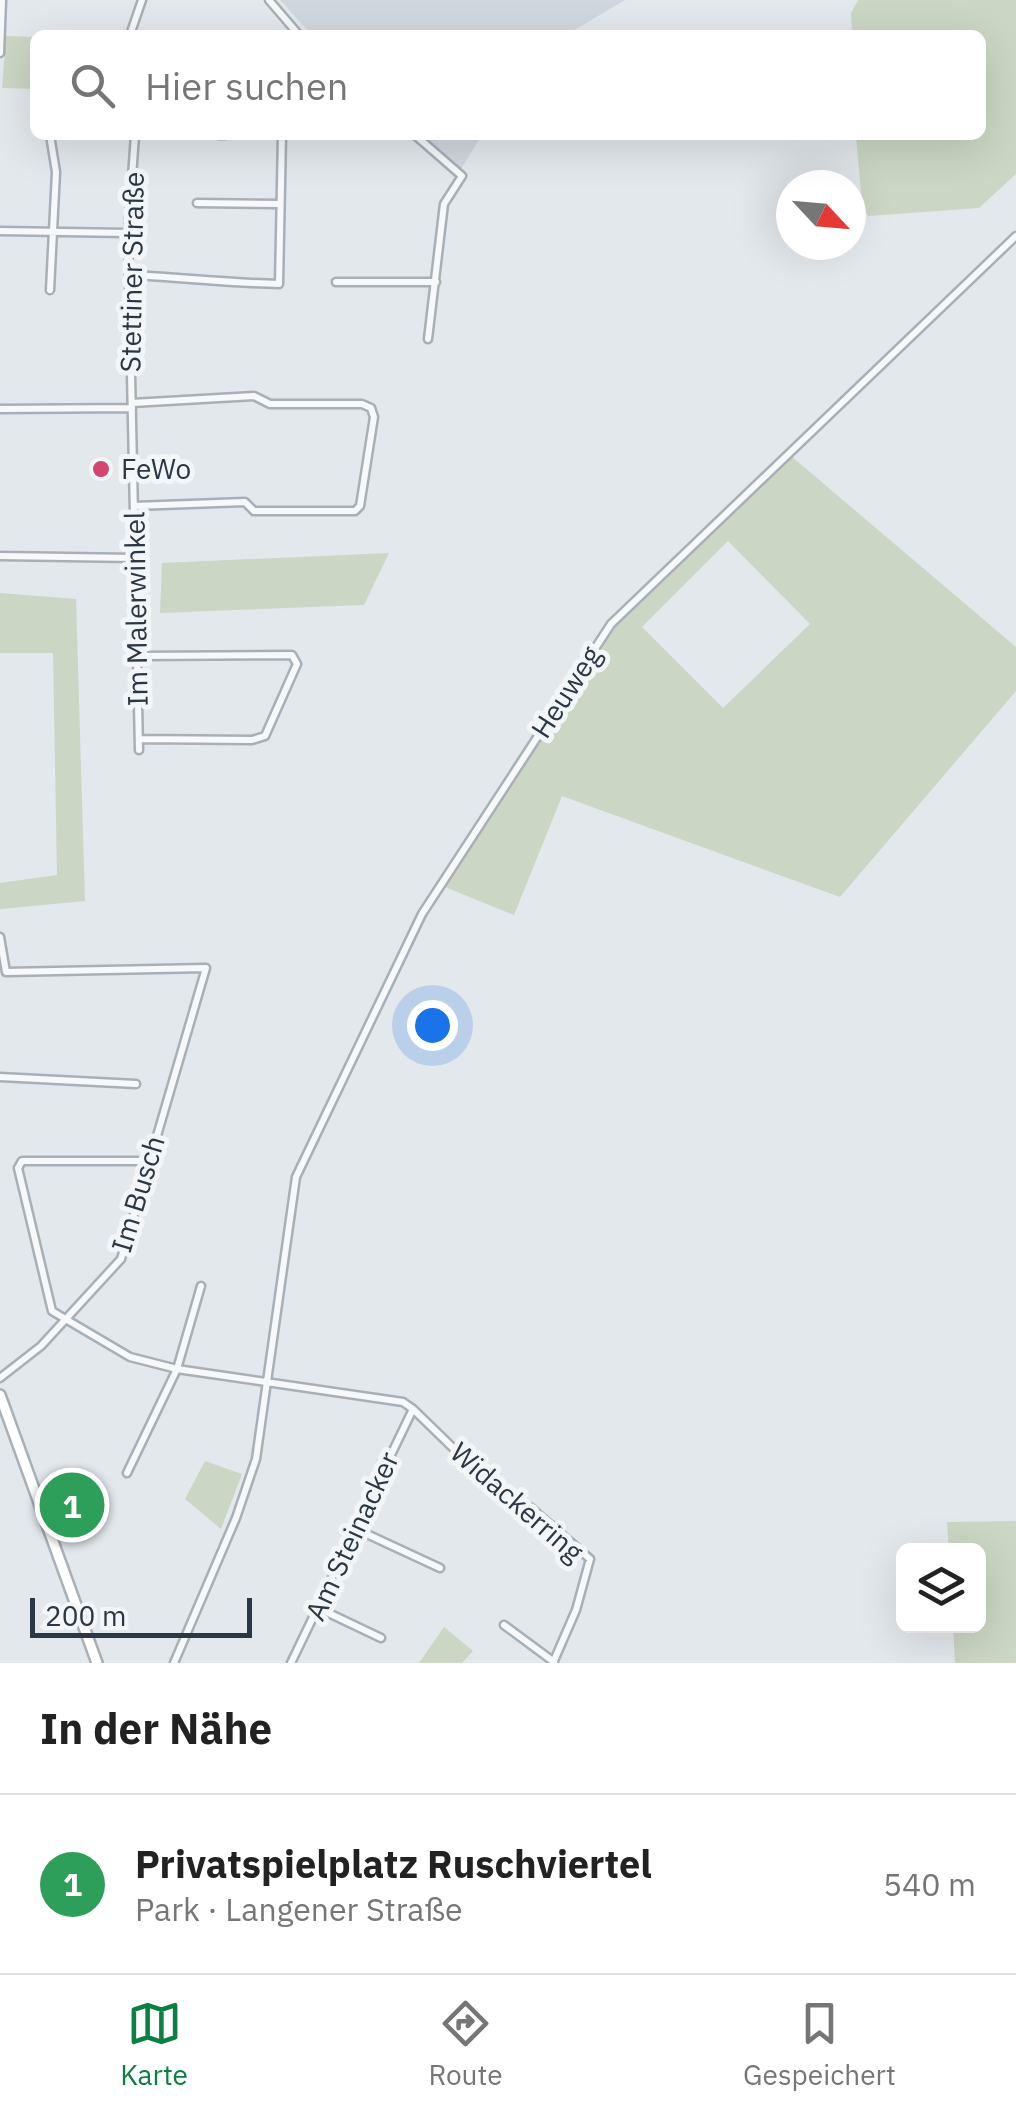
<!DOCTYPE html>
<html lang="de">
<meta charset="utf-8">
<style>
:root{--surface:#fff;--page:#f6f6f6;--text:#222;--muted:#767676;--line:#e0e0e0;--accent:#0b8043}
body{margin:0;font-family:"IBM Plex Sans",sans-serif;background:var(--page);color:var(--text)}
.controls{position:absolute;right:30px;bottom:30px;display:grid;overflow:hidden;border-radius:15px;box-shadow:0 10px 40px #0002}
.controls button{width:90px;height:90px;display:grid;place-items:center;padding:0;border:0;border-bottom:2px solid var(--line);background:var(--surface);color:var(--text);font:50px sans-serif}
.compass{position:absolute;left:776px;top:170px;width:90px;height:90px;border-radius:50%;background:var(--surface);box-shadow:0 10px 40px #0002;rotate:116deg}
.scale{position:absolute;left:30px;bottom:25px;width:222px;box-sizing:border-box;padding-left:10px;border:5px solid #2a3845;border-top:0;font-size:28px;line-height:35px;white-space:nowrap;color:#2a3845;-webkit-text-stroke:8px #f3f6f9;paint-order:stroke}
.you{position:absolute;left:432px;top:1025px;width:35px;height:35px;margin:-25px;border:8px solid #fff;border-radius:50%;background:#1a73e8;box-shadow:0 0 0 15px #1a73e833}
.badge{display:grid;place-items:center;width:65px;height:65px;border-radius:50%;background:var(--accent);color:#fff;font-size:32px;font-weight:700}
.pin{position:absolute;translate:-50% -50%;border:5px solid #fff;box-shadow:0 2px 10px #0006}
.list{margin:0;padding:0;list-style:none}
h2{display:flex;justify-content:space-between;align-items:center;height:130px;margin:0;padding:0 40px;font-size:42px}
h2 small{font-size:32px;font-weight:400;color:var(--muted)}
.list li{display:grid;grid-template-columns:65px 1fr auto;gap:30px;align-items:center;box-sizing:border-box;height:180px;padding:0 40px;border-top:2px solid var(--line)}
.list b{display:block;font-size:38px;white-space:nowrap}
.list p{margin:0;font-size:32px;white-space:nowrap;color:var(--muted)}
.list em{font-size:32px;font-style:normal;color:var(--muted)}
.icon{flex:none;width:55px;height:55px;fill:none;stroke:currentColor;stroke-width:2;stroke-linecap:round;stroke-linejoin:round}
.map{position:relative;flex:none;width:1016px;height:1663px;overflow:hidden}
.search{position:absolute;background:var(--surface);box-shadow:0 10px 40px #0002;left:30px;right:30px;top:30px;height:110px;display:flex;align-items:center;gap:25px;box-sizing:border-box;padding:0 35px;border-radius:15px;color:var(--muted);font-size:38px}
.sheet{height:310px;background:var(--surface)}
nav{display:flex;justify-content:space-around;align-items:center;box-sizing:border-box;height:140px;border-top:2px solid var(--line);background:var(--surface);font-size:28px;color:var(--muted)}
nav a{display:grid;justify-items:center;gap:5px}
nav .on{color:var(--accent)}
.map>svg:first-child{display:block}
</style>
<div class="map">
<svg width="1016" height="1663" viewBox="0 0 1016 1663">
<rect width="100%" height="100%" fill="#e3e8ec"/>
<path fill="#d1d7de" d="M280,0H625L566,35H312Z
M423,135H482L461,169Z"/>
<path fill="#cbd6c4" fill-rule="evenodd" d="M858,0H1016V174L979,208L868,216L862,206L856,135H981V35H852L851,13Z
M6,36L35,37V89L2,88Z
M791,456L1016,647V691L840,897L562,796L514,915L445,887L614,625ZM728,541L810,624L723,708L642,627Z
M389,553L364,605L160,613L162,563Z
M0,593L76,599L85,901L0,909V883L57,875L53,653H0Z
M205,1461L242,1474L221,1529L185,1499Z
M1016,1521V1663H955L953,1626H978V1550H949L947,1522Z
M444,1627L473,1651L462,1663H419Z"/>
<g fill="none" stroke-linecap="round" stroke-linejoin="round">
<defs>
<path id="street" d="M269,0L299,35
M130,35L142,0
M0,53L2,0
M50,135L56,172L50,290
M135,135L128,233L139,750
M219,135H224
M415,135L462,176L444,204L428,339
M197,203L280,204
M0,231L128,233
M129,275C179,277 228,283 279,284L282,135
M336,282H436
M132,403L254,396L270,404H362L371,408L374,417L360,506L355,511H254L245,502L134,506
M0,409L132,408
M0,556L134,558
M136,656L292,655L297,664L265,736L252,740L139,739
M0,937L6,972L206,968L121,1259L41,1346L0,1378
M0,1077L136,1084
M150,1161H22L18,1168L52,1311L130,1357L177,1369L403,1402L413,1409L490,1484L531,1508L590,1559L576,1610L553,1663
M127,1473L177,1369L201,1286
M356,1529L440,1568
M318,1608L381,1638
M504,1625L554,1662
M174,1663L236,1518L256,1459L296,1177L422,914L611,624L1016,236
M291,1663L413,1409"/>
<path id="secondary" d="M0,1395L97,1663"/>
</defs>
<use href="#street" stroke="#a8b0b7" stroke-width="11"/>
<use href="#secondary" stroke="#a8b0b7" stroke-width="14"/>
<use href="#street" stroke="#f6f8fa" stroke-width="6"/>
<use href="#secondary" stroke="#fff" stroke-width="9"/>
</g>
<circle fill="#d44570" stroke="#f3f6f9" stroke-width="4" cx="101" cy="469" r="10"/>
<g text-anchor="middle" stroke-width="10" stroke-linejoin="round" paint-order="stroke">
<g font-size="28" fill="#2a3845" stroke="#f3f6f9">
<text transform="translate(132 272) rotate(-89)" y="10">Stettiner Straße</text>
<text transform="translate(136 609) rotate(-91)" y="10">Im Malerwinkel</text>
<text transform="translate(566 692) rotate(-57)" y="10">Heuweg</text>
<text transform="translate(138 1194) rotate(-73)" y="10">Im Busch</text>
<text transform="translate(517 1502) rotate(41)" y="10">Widackerring</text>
<text transform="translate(352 1536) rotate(-65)" y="10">Am Steinacker</text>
</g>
<g font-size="28" fill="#2a3845" stroke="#f3f6f9" text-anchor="start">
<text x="121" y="479">FeWo</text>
</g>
</g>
</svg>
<div class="controls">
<button><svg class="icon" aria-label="layers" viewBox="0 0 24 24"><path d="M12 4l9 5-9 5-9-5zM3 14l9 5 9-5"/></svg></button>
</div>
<svg class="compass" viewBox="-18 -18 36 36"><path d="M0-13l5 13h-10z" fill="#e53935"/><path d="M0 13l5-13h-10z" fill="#767676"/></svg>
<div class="scale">200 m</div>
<div class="you"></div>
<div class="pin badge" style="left:72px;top:1505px;background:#2e9e5b">1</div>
<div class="search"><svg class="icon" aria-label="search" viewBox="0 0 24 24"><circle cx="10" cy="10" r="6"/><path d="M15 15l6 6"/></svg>Hier suchen</div>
</div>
<section class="sheet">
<h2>In der Nähe<small></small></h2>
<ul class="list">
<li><span class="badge" style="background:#2e9e5b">1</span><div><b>Privatspielplatz Ruschviertel</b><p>Park · Langener Straße</p></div><em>540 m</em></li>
</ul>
</section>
<nav>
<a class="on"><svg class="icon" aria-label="map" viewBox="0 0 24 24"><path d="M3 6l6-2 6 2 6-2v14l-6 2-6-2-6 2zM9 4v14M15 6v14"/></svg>Karte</a>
<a><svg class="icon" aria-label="directions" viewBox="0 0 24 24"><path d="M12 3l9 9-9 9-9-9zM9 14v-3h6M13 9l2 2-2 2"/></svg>Route</a>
<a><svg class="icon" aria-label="saved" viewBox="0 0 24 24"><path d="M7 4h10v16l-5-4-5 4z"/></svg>Gespeichert</a>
</nav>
